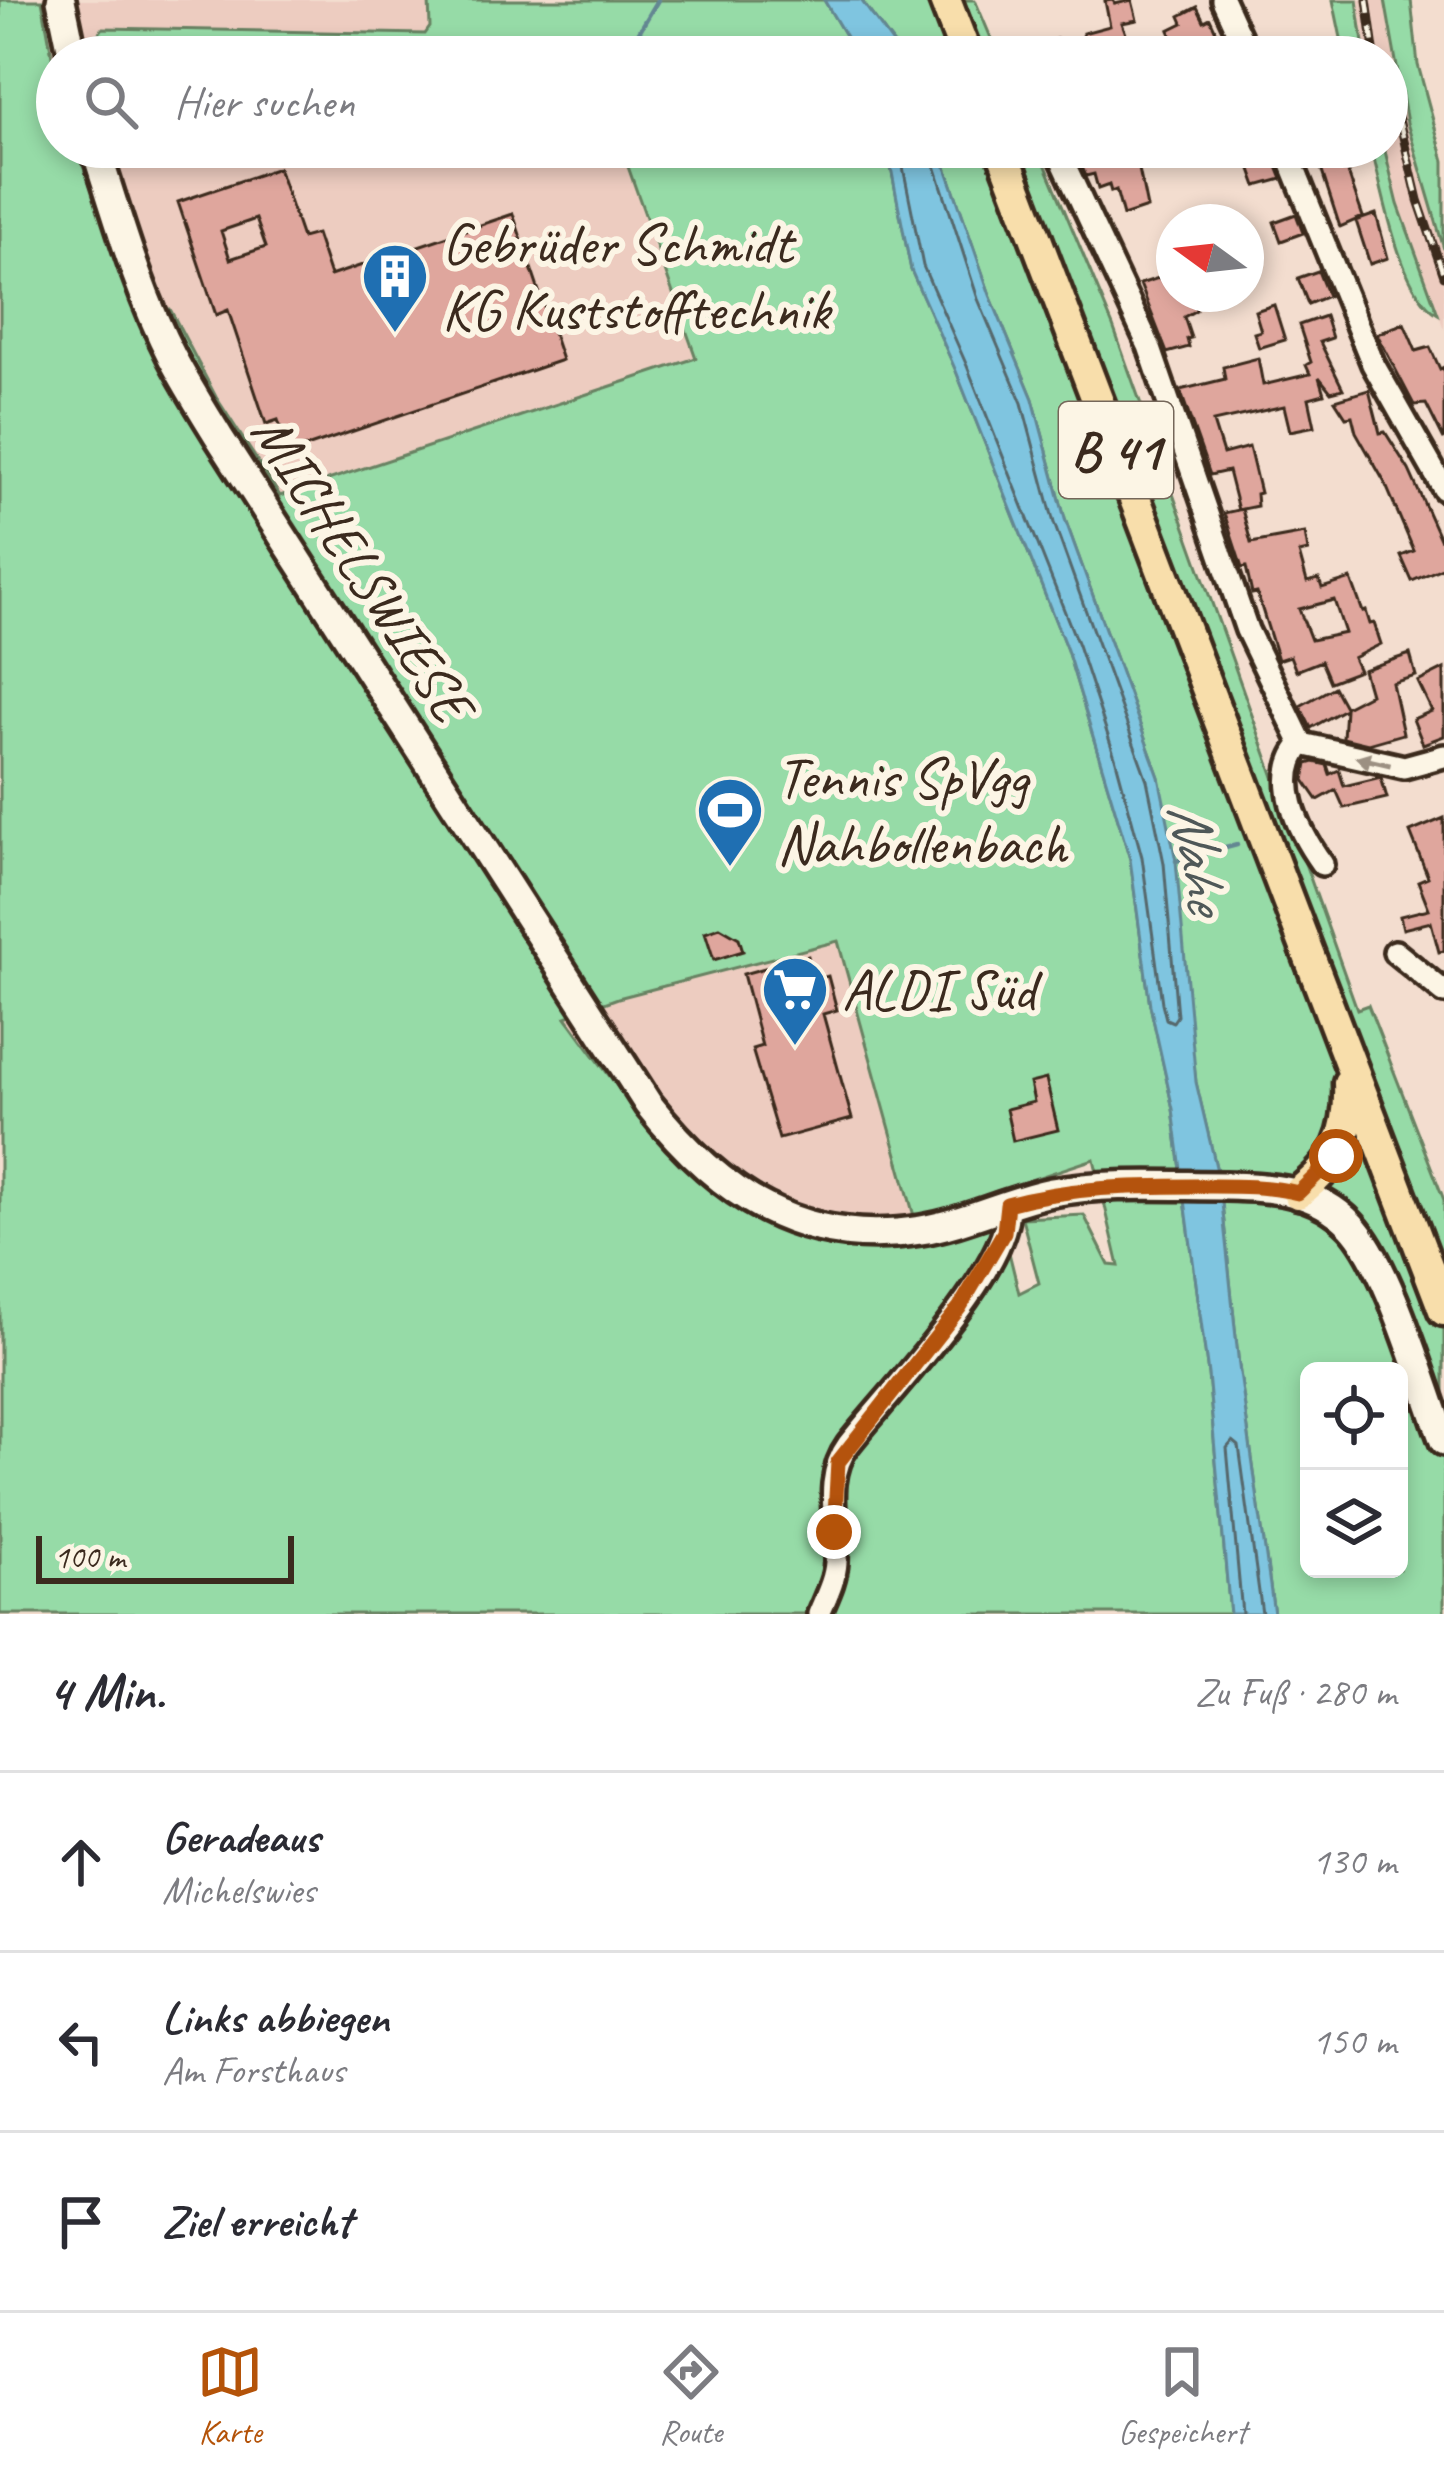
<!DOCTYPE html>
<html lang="de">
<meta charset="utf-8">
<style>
:root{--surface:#fff;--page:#f2f2f3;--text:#2b2b33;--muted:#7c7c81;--line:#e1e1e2;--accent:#b45309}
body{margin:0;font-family:Caveat,sans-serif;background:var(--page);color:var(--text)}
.controls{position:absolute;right:36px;bottom:36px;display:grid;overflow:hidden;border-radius:18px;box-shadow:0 6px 18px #0003}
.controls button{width:108px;height:108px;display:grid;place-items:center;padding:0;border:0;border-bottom:3px solid var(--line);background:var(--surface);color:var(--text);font:60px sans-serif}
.compass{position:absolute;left:1156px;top:204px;width:108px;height:108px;border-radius:50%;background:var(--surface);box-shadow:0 6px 18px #0003;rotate:285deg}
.scale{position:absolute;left:36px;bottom:30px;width:258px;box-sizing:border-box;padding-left:12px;border:6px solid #3b2a1e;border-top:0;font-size:33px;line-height:42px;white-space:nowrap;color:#3b2a1e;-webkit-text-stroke:9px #fcf5e5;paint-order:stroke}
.stop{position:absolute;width:36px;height:36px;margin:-27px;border:9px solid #b45309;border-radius:50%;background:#fff}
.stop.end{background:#b45309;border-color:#fff;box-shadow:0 3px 12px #0008}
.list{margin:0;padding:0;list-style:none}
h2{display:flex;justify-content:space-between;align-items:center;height:156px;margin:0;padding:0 48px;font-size:51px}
h2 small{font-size:39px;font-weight:400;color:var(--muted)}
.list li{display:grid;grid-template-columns:78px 1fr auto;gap:36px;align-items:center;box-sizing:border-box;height:180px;padding:0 48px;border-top:3px solid var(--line)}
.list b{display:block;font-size:45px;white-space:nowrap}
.list p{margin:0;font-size:39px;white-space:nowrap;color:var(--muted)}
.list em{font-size:39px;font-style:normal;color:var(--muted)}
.icon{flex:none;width:66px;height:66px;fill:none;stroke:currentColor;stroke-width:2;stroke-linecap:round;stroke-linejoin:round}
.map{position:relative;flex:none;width:1444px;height:1614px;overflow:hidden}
.search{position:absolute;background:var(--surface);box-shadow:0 6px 18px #0003;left:36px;right:36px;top:36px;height:132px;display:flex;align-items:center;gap:30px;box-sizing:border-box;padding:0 42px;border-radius:66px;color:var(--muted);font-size:45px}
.sheet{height:696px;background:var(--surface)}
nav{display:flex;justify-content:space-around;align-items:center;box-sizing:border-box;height:168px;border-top:3px solid var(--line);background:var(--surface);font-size:33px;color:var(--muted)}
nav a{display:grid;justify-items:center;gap:6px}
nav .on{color:var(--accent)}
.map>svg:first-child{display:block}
</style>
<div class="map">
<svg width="1444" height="1614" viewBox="0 0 1444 1614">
<rect width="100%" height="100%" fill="#f3ddcf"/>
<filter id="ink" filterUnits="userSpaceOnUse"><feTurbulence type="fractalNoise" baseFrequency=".00833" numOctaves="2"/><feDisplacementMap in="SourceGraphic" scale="24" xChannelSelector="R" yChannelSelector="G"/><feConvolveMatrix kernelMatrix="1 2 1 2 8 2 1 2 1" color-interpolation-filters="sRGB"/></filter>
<g filter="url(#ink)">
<path fill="#edccc0" d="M42,0H429L430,27L425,34L104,28L92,50V57H57V84Z
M1357,0H1385L1407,123L1444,249V329L1398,204L1384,147L1387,57H1365Z
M76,147H342L386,160L421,147H621L653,245L697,358L280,496L215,396L170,310L141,319Z
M838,941L922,1245L874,1246L788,1230L740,1208L695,1176L643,1123L565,1016L618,998Z"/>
<path fill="#96dba7" stroke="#688262" stroke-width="3" fill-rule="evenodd" d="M0,0H42L57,84V147H76L140,319L170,309L216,397L280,496L696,358L621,147H887L911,270L956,371L1067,650L1130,859L1150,1005L1173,1109L1208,1374L1230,1614H0ZM838,941L922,1245C731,1249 669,1159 566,1017L618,998ZM1094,1159L1119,1266L1109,1265L1084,1215L1022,1218L1039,1283L1019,1293L994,1192Z
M429,0H824L858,57H92L95,38L103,28L425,34L430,27Z
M861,0H975L999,57H903Z
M1333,0H1357L1365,57H1345Z
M1385,0H1411L1418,65L1444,161V249L1407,123Z
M939,147H1038L1113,326L1357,1009L1368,1005L1444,1200V1614H1274L1239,1366L1220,1184L1196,1082L1159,777L1065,519L1033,399L990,295ZM1309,1371H1399V1569H1309Z
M1371,147H1384L1398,204L1438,314C1399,292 1383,190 1371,147Z"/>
<path fill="#7fc5e0" stroke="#648792" stroke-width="3" d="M824,0H861L903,57H858Z
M887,147H939L990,295L1033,399L1065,519L1159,777L1176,861L1196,1082L1220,1184L1239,1366L1274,1614H1230L1208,1374L1173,1109L1150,1005L1130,859L1067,650L956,371L911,270Z"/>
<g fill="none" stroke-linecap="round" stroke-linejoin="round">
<path stroke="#56686c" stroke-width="3" d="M899,147L923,266L967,366L1078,645L1115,757L1142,857L1162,1003L1166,1019L1173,1022L1177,1016L1164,863L1147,780L1054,523L1022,403L978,299L929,147
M1242,1614L1227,1448L1233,1441L1239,1446L1262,1614"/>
<path stroke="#648792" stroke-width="4.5" d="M624,57L658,0
M1176,861L1237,845"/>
</g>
<path fill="#dfa69d" stroke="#3b2a1e" stroke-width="3" fill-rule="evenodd" d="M1113,0L1115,4L1132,0L1137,20L1122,23L1129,42L1120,45L1121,51L1088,57L1083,33L1110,26L1105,1Z
M1197,7L1204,21L1210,18L1228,57H1199L1193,45L1171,55L1166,39L1172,37L1169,30L1183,23L1180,16Z
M1056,39L1059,57H1006V52Z
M1323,40L1329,57H1280V55Z
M1104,147H1200V150L1139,169L1147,208L1123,216L1116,190L1111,192L1109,185L1098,189L1094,174L1086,176L1077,156Z
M1243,147H1269L1282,179L1257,186Z
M1314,147H1339L1363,217L1340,227Z
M278,168L302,238L316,234L330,276L513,214L562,360L289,453L278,420L266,424L228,310L216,315L178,202ZM256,219L266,247L230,259L221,231Z
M1296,214L1303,233L1281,241L1274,222Z
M1376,214L1388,258L1370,264L1356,221Z
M1318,271L1328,296L1308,304L1298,278Z
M1174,273V294L1192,296L1196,310L1184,317L1191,338L1187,339L1189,347L1167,353L1140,284Z
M1274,305L1285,340L1259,348L1254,333L1261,331L1255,311Z
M1325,316L1332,338L1320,342L1343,389L1331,392L1319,377L1324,394L1309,398L1315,426L1290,431L1284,406L1213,422L1223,454L1249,447L1260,493L1256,494L1257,506L1238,510L1228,471L1210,475L1180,390L1225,379L1223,367L1258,358L1263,385L1310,374L1306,365L1311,362L1299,325Z
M1404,323L1416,351L1430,347L1440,369L1444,367V440L1426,404L1414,405L1377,334Z
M1369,390L1380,433L1385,432L1409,470L1440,539L1444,537V567L1412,581L1401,556L1414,551L1385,483L1356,432L1352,416L1346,417L1335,400Z
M1242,509L1251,543L1305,533L1308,551L1299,553L1307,582L1319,579L1322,588L1351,579L1363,612L1366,611L1370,624L1374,623L1381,644L1353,658L1359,671L1330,682L1321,661L1296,671L1290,656L1278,660L1257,593L1252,594L1246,567L1242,568L1224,513ZM1334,600L1345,633L1311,640L1299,609Z
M1410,654L1416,676L1392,683L1403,734L1368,744L1343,738L1345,709L1311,728L1300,706L1334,687L1345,707L1370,694L1363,670Z
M1444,669V736L1423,744L1413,719L1432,711L1418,682Z
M1314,762L1327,765L1330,774L1339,770L1344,786L1381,777L1387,798L1344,808L1336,790L1318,800L1304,780L1307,764Z
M1444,818V951L1439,952L1431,922L1403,929L1400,916L1429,909L1418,881L1428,877L1410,832Z
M720,927L739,938L743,951L714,960L705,932Z
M808,956L814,980L828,976L837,1010L823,1014L852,1119L779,1139L752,1049L762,1046L743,974Z
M1046,1079L1058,1130L1013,1141L1006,1109L1034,1102L1030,1083Z"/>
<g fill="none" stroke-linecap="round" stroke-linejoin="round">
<defs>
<path id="street" d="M1223,0L1249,57
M1056,147L1149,346L1247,630L1302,744L1404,767L1444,756
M1285,147L1373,364L1444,489
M1302,744C1272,778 1298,831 1322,864
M1395,952L1444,992
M819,1614C826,1597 835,1580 836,1562C838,1523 823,1479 848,1445C885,1397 1017,1262 1007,1204"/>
<path id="secondary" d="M61,0L73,57
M95,147C118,218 138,291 172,357C186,384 203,411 219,437L648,1104C719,1194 800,1249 921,1230C966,1223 1007,1201 1052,1192C1108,1182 1168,1186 1225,1186C1271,1187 1317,1189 1351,1225C1389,1265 1423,1386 1444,1441"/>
<path id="primary" d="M945,0L967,57
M1001,147L1444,1310
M1298,1193C1338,1163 1351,1133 1349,1083"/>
</defs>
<use href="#street" stroke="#3b2a1e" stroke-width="30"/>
<use href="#secondary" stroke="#3b2a1e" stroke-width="36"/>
<use href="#primary" stroke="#3b2a1e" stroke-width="39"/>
<use href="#street" stroke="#fcf5e5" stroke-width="21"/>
<use href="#secondary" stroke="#fcf5e5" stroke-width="27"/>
<use href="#primary" stroke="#f8deab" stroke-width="30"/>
<defs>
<path id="rail" d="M1367,0L1375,57
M1387,69L1418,200L1444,276"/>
</defs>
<use href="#rail" stroke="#3b2a1e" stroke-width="9"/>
<use href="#rail" stroke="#fcf5e5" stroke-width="4.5" stroke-dasharray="14" stroke-linecap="butt"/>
</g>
<defs><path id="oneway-solid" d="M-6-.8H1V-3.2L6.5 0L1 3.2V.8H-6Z" transform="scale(3)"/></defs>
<use fill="#9c9082" href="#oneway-solid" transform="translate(1373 761) rotate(-167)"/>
</g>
<g fill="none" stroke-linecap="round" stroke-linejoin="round" filter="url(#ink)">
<path stroke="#b45309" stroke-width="15" d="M834,1532L838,1462L960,1307L1004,1232L1007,1204C1070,1187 1131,1186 1195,1186C1230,1186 1265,1185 1298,1193L1336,1156"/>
</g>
<defs>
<symbol id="building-pin" viewBox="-11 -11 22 30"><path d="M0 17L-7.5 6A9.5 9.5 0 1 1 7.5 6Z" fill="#1f6fb2" stroke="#fcf5e5"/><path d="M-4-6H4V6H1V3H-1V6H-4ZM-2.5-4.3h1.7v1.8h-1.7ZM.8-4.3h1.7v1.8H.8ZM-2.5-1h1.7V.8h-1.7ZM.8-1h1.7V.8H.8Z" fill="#fff"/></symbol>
<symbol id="stadium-pin" viewBox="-11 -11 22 30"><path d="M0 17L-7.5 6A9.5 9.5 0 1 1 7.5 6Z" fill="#1f6fb2" stroke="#fcf5e5"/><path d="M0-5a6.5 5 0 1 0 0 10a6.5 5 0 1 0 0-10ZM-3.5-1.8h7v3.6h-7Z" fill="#fff"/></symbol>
<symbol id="supermarket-pin" viewBox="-11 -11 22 30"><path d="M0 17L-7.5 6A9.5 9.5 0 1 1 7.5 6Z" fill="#1f6fb2" stroke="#fcf5e5"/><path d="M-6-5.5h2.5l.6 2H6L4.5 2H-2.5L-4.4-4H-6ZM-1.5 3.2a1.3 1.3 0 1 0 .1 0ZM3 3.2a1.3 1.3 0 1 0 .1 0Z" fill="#fff"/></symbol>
</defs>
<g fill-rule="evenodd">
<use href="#building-pin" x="357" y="238" width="76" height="104"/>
<use href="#stadium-pin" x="692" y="772" width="76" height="104"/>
<use href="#supermarket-pin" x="757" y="951" width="76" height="104"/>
</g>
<g text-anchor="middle" stroke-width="12" stroke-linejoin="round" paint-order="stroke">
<rect fill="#fcf5e5" stroke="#75675a" stroke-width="3" x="1059" y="402" width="114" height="96" rx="9"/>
<g font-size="54" font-weight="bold" fill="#3b2a1e">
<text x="1116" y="469">B 41</text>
</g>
<g font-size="57" fill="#3b2a1e" stroke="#fcf5e5" text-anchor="start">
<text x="442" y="263">Gebrüder Schmidt<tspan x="442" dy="66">KG Kuststofftechnik</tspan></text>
<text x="777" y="797">Tennis SpVgg<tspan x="777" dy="66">Nahbollenbach</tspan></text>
<text x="842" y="1009">ALDI Süd</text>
</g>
<g font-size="57" fill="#3b2a1e" stroke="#fcf5e5">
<text transform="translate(363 567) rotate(57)" y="20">MICHELSWIESE</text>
</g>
<g font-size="60" font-style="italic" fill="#4f5858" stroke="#fcf5e5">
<text transform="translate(1200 856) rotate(80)" y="21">Nahe</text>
</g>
</g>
</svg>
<div class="controls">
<button><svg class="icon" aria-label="locate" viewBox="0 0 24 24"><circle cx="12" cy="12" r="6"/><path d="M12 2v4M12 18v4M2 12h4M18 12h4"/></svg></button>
<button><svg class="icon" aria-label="layers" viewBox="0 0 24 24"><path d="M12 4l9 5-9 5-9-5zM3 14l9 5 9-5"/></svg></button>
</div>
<svg class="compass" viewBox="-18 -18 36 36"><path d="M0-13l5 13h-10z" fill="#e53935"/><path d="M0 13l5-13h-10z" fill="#7c7c81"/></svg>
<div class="scale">100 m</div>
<div class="stop" style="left:1336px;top:1156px"></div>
<div class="stop end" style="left:834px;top:1532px"></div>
<div class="search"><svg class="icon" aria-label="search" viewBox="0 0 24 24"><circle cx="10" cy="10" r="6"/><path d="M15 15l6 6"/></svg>Hier suchen</div>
</div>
<section class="sheet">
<h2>4 Min.<small>Zu Fuß · 280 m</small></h2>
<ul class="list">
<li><svg class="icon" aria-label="ahead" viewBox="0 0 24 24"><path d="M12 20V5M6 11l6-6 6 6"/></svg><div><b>Geradeaus</b><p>Michelswies</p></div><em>130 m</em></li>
<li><svg class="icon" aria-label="left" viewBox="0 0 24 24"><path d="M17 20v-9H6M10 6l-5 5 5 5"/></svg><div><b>Links abbiegen</b><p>Am Forsthaus</p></div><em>150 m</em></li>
<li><svg class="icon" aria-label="arrive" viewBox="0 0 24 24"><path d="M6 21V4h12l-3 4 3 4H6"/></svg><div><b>Ziel erreicht</b></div></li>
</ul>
</section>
<nav>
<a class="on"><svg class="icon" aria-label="map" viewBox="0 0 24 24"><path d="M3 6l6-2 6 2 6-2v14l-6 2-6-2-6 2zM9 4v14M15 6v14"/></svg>Karte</a>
<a><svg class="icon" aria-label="directions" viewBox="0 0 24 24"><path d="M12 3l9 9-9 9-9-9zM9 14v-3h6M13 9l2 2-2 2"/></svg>Route</a>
<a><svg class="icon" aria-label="saved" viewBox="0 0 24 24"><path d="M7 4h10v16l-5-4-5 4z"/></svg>Gespeichert</a>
</nav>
